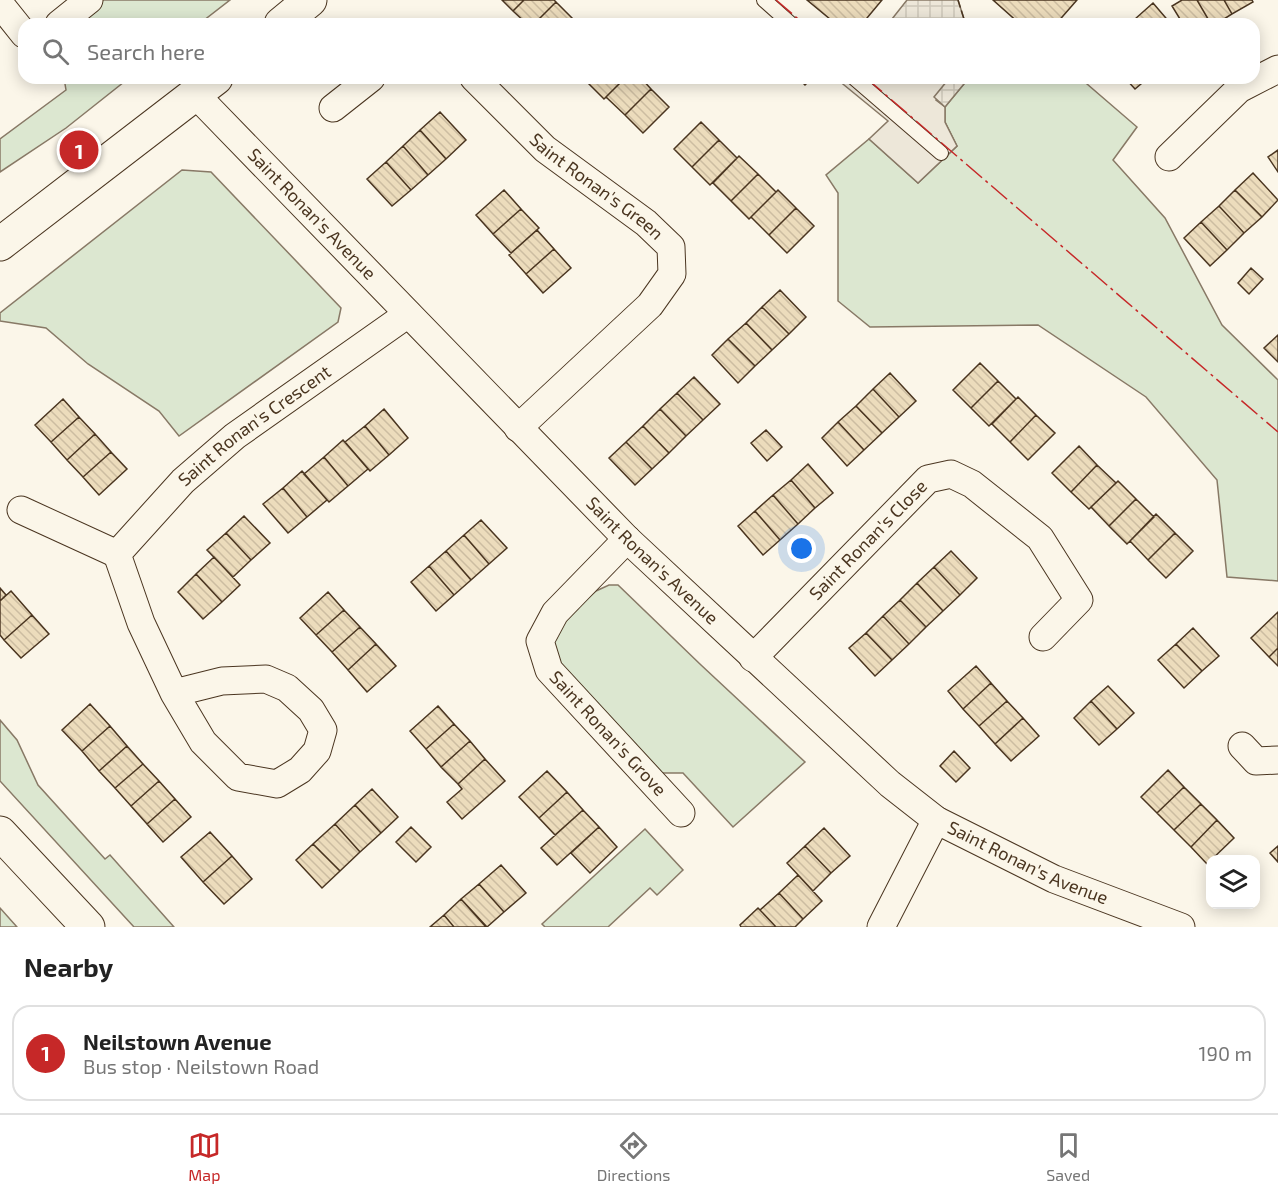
<!DOCTYPE html>
<meta charset="utf-8">
<style>
:root{--surface:#fff;--page:#f6f6f6;--text:#222;--muted:#767676;--line:#e0e0e0;--accent:#c62828}
body{margin:0;font-family:"Exo 2",sans-serif;background:var(--page);color:var(--text)}
.controls{position:absolute;right:18px;bottom:18px;display:grid;overflow:hidden;border-radius:12px;box-shadow:0 3px 15px #0003}
.controls button{width:54px;height:54px;display:grid;place-items:center;padding:0;border:0;border-bottom:2px solid var(--line);background:var(--surface);color:var(--text);font:30px sans-serif}
.you{position:absolute;left:802px;top:549px;width:21px;height:21px;margin:-15px;border:4px solid #fff;border-radius:50%;background:#1a73e8;box-shadow:0 0 0 9px #1a73e833}
.badge{display:grid;place-items:center;width:39px;height:39px;border-radius:50%;background:var(--accent);color:#fff;font-size:20px;font-weight:700}
.pin{position:absolute;translate:-50% -50%;border:3px solid #fff;box-shadow:0 2px 6px #0006}
.list{margin:0;padding:0;list-style:none}
h2{display:flex;justify-content:space-between;align-items:center;height:78px;margin:0;padding:0 24px;font-size:26px}
h2 small{font-size:20px;font-weight:400;color:var(--muted)}
.list li{display:grid;grid-template-columns:39px 1fr auto;gap:18px;align-items:center;box-sizing:border-box;height:96px;margin:0 12px 12px;padding:0 12px;border:2px solid var(--line);border-radius:18px}
.list b{display:block;font-size:22px;white-space:nowrap}
.list p{margin:0;font-size:20px;white-space:nowrap;color:var(--muted)}
.list em{font-size:20px;font-style:normal;color:var(--muted)}
.icon{flex:none;width:33px;height:33px;fill:none;stroke:currentColor;stroke-width:2;stroke-linecap:round;stroke-linejoin:round}
.map{position:relative;flex:none;width:1278px;height:927px;overflow:hidden}
.search{position:absolute;background:var(--surface);box-shadow:0 3px 15px #0003;left:18px;right:18px;top:18px;height:66px;display:flex;align-items:center;gap:15px;box-sizing:border-box;padding:0 21px;border-radius:18px;color:var(--muted);font-size:22px}
.sheet{height:186px;background:var(--surface)}
nav{display:flex;justify-content:space-around;align-items:center;box-sizing:border-box;height:84px;border-top:2px solid var(--line);background:var(--surface);font-size:16px;color:var(--muted)}
nav a{display:grid;justify-items:center;gap:3px}
nav .on{color:var(--accent)}
.map>svg:first-child{display:block}
</style>
<div class="map">
<svg width="1278" height="927" viewBox="0 0 1278 927">
<defs>
<pattern id="plaza-grid" width="8" height="8" patternUnits="userSpaceOnUse" patternTransform="scale(1.5)"><rect width="8" height="8" fill="#ede7d9"/><path d="M0 4h8M4 0v8" fill="none" stroke="#cdc7ba"/></pattern>
<pattern id="building-back-hatch" width="6" height="6" patternUnits="userSpaceOnUse" patternTransform="scale(1.5)"><rect width="6" height="6" fill="#ecdcbc"/><path d="M-1 5l2 2M0 0l6 6M5-1l2 2" fill="none" stroke="#ccbda1"/></pattern>
</defs>
<rect width="100%" height="100%" fill="#fbf6e9"/>
<path fill="#dce7d0" stroke="#887966" stroke-width="1.5" d="M101,0H230L199,24H72Z
M64,78H129L66,128L0,172V139L66,90Z
M976,78H1080L1137,127L1113,160L1165,218L1222,325L1278,380V581L1227,577L1217,480L1146,397L1038,325L870,327L838,301V193L826,175L869,139L918,183L957,146L945,122V107L968,79L972,82Z
M182,170L211,172L341,308L338,322L179,436L159,411L88,364L46,328L0,321V313Z
M609,585H618L701,665L805,762L733,827L683,773H657L562,670L553,643L563,620L596,591Z
M0,720L17,740L38,785L105,859L110,855L174,927H134L0,781Z
M645,829L683,870L657,895L650,888L608,927H545L542,924Z
M0,908L17,927H0Z"/>
<path fill="#ede7d9" stroke="#887966" stroke-width="1.5" d="M840,78H944L948,81L936,100L945,107V122L957,146L918,183L869,139L888,121L838,80Z"/>
<path fill="url(#plaza-grid)" stroke="#887966" stroke-width="1.5" d="M907,0H958L964,19L970,24H888Z
M944,78H976L972,82L968,79L945,107L934,97L947,81Z"/>
<path fill="url(#building-back-hatch)" stroke="#4a3520" stroke-width="1.5" d="M502,0H524L513,11Z
M524,0H554L556,2L534,24H527L513,11Z
M807,0H882L862,24H836Z
M993,0H1077L1056,24H1020Z
M1182,0H1197L1211,24H1183L1172,6Z
M1197,0H1224L1232,14L1216,24H1211Z
M1224,0H1252L1253,2L1232,14Z
M556,2L574,20L570,24H534Z
M1153,3L1171,24H1139L1135,19Z
M589,78H625L604,99L586,81Z
M625,78H641L651,89L625,115L606,97Z
M798,78H812L805,85Z
M1125,78H1148L1135,89Z
M651,89L669,107L643,133L625,115Z
M440,112L466,140L446,159L420,130Z
M701,122L719,140L692,167L674,149Z
M420,130L446,159L428,175L403,146Z
M719,140L737,158L710,185L692,167Z
M403,146L428,175L411,190L386,162Z
M1278,150V172L1268,157Z
M739,156L758,174L731,201L713,183Z
M386,162L411,190L392,206L367,179Z
M1253,173L1278,200L1262,217L1235,190Z
M758,174L776,192L749,219L731,201Z
M504,190L521,209L493,234L476,215Z
M778,190L796,208L769,235L751,217Z
M1235,190L1262,217L1244,233L1219,206Z
M1219,206L1244,233L1227,250L1201,222Z
M796,208L814,226L787,253L769,235Z
M521,209L539,228L511,253L493,234Z
M1201,222L1227,250L1210,266L1184,238Z
M537,230L554,249L526,274L509,255Z
M554,249L571,268L543,293L526,274Z
M1251,268L1263,279L1249,294L1238,283Z
M780,290L806,317L789,334L762,307Z
M762,307L789,334L772,350L746,323Z
M746,323L772,350L755,366L728,339Z
M1278,335V362L1264,348Z
M728,339L755,366L738,383L712,355Z
M980,363L998,381L971,408L953,390Z
M890,373L916,401L899,417L873,389Z
M694,377L720,404L703,420L677,393Z
M998,381L1016,399L989,426L971,408Z
M873,389L899,417L882,433L856,406Z
M677,393L703,420L686,436L660,409Z
M1018,397L1036,415L1010,442L992,424Z
M63,399L79,417L51,442L35,425Z
M856,406L882,433L864,450L838,422Z
M384,409L408,438L389,455L365,426Z
M660,409L686,436L669,453L643,426Z
M1036,415L1055,433L1028,460L1010,442Z
M79,417L95,434L67,460L51,442Z
M838,422L864,450L847,466L822,438Z
M365,426L389,455L370,471L345,442Z
M643,426L669,453L652,469L626,442Z
M766,430L782,447L767,461L751,443Z
M95,434L111,452L83,477L67,460Z
M343,440L368,469L348,486L324,457Z
M626,442L652,469L635,485L609,458Z
M1079,446L1097,465L1071,492L1052,473Z
M111,452L127,469L99,495L83,477Z
M324,457L348,486L329,502L304,474Z
M808,464L833,493L815,508L791,480Z
M1097,465L1116,483L1089,509L1071,492Z
M302,471L327,500L307,517L283,488Z
M791,480L815,508L798,524L773,495Z
M1118,481L1136,499L1109,526L1091,507Z
M283,488L307,517L288,533L263,504Z
M773,495L798,524L780,540L755,511Z
M1136,499L1154,517L1127,544L1109,526Z
M755,511L780,540L763,555L738,526Z
M1156,514L1175,533L1148,560L1130,541Z
M244,516L270,543L251,560L226,533Z
M481,520L507,548L489,564L464,535Z
M226,533L251,560L233,577L207,550Z
M1175,533L1193,551L1166,578L1148,560Z
M464,535L489,564L471,580L446,551Z
M446,551L471,580L454,595L429,566Z
M951,551L977,578L960,595L934,567Z
M214,557L240,585L222,602L196,574Z
M429,566L454,595L436,611L411,582Z
M934,567L960,595L943,611L917,583Z
M196,574L222,602L203,619L178,592Z
M917,583L943,611L926,627L900,600Z
M0,588L6,595L0,601Z
M11,591L32,615L4,640L0,635V601Z
M328,592L344,610L316,635L300,618Z
M900,600L926,627L909,644L883,616Z
M344,610L360,627L332,652L316,635Z
M1278,612V648L1269,657L1251,638Z
M32,615L49,634L21,658L4,640Z
M883,616L909,644L892,660L866,633Z
M360,627L376,644L348,670L332,652Z
M1193,628L1219,656L1202,671L1176,644Z
M866,633L892,660L875,676L849,648Z
M376,644L396,666L367,692L348,670Z
M1176,644L1202,671L1184,688L1158,660Z
M1278,648V666L1269,657Z
M976,666L991,683L963,709L948,691Z
M991,683L1007,701L979,726L963,709Z
M1108,686L1134,713L1117,729L1091,701Z
M1007,701L1023,718L995,744L979,726Z
M1091,701L1117,729L1099,745L1074,718Z
M90,704L110,726L82,751L62,730Z
M438,706L454,724L426,749L410,731Z
M1023,718L1039,736L1011,761L995,744Z
M454,724L470,741L441,767L426,749Z
M110,726L127,746L99,771L82,751Z
M470,741L485,759L458,784L441,767Z
M127,746L143,764L115,788L99,771Z
M954,751L970,768L956,782L940,766Z
M485,759L505,781L462,819L447,802L462,789L458,784Z
M143,764L159,781L131,806L115,788Z
M1168,770L1184,787L1157,813L1141,797Z
M547,771L567,792L539,818L519,797Z
M159,781L175,799L147,824L131,806Z
M1184,787L1201,804L1174,830L1157,813Z
M372,789L398,817L381,833L355,805Z
M567,792L583,810L555,835L539,818Z
M175,799L191,817L163,842L147,824Z
M1201,804L1217,820L1191,847L1174,830Z
M355,805L381,833L360,852L335,824Z
M583,810L599,827L557,865L541,848Z
M1217,820L1234,838L1207,864L1191,847Z
M335,824L360,852L340,871L313,844Z
M411,827L431,847L416,862L396,842Z
M599,827L617,847L590,873L571,853Z
M824,828L850,856L831,873L805,846Z
M210,832L232,856L203,882L181,857Z
M313,844L340,871L322,888L296,860Z
M805,846L831,873L813,891L787,863Z
M1278,846V862L1270,853Z
M232,856L252,879L224,904L203,882Z
M501,865L526,893L504,912L479,884Z
M798,875L822,901L803,919L779,893Z
M479,884L504,912L487,927L461,899Z
M779,893L803,919L795,927H776L760,910Z
M461,899L486,927H454L444,915Z
M758,908L760,910L776,927H741L740,925Z
M444,915L454,927H430Z"/>
<g fill="none" stroke-linecap="round" stroke-linejoin="round">
<defs>
<path id="service" d="M764,0L791,24
M854,78L941,153"/>
<g id="minor">
<path d="M0,4L24,34"/>
<path d="M59,24L89,0"/>
<path id="s1" d="M474,78L545,149L646,223L671,247L672,274L650,305L518,428"/>
<path id="s2" d="M196,95L627,539L890,784L936,820L1054,879L1181,927"/>
<path d="M333,108L371,78"/>
<path d="M1169,157L1239,89L1278,69"/>
<path d="M21,510L117,554"/>
<path id="s3" d="M627,539L555,613L540,641L549,670L681,813"/>
<path id="s4" d="M753,658L928,479L951,474L972,484L1040,538L1079,600L1043,637"/>
<path id="s5" d="M174,693L222,681L266,679L287,688L311,710L323,730L317,751L300,770L277,784L238,777L203,742L174,693L141,623L117,554L183,481L235,436L408,314"/>
<path d="M1242,746L1256,761L1278,760"/>
<path d="M881,927L936,820"/>
</g>
<path id="tertiary" d="M281,24L310,0
M0,244L216,78
M0,833L88,927"/>
</defs>
<use href="#service" stroke="#4a3520" stroke-width="16"/>
<use href="#minor" stroke="#4a3520" stroke-width="29"/>
<use href="#tertiary" stroke="#4a3520" stroke-width="35"/>
<use href="#service" stroke="#fbf6e9" stroke-width="14"/>
<use href="#minor" stroke="#fbf6e9" stroke-width="27"/>
<use href="#tertiary" stroke="#fbf6e9" stroke-width="33"/>
<path stroke="#4a3520" stroke-width="1.5" stroke-dasharray="8 3" stroke-linecap="butt" d="M958,0L964,19L970,24"/>
<path stroke="#c62828" stroke-width="1.5" stroke-dasharray="21 4.5 3 4.5" stroke-linecap="butt" d="M776,0L804,24
M866,78L1278,432"/>
</g>
<g text-anchor="middle" stroke-width="4.5" stroke-linejoin="round" paint-order="stroke">
<g font-size="18" fill="#4a3520" stroke="#fbf6e9">
<text dy="6" stroke="none"><textPath href="#s1" startOffset="164">Saint Ronan's Green</textPath></text>
<text dy="6" stroke="none"><textPath href="#s2" startOffset="166">Saint Ronan's Avenue</textPath></text>
<text dy="6" stroke="none"><textPath href="#s5" startOffset="732">Saint Ronan's Crescent</textPath></text>
<text dy="6" stroke="none"><textPath href="#s4" startOffset="165">Saint Ronan's Close</textPath></text>
<text dy="6" stroke="none"><textPath href="#s2" startOffset="652">Saint Ronan's Avenue</textPath></text>
<text dy="6" stroke="none"><textPath href="#s3" startOffset="252">Saint Ronan's Grove</textPath></text>
<text dy="6" stroke="none"><textPath href="#s2" startOffset="1138">Saint Ronan's Avenue</textPath></text>
</g>
</g>
</svg>
<div class="controls">
<button><svg class="icon" aria-label="layers" viewBox="0 0 24 24"><path d="M12 4l9 5-9 5-9-5zM3 14l9 5 9-5"/></svg></button>
</div>
<div class="you"></div>
<div class="pin badge" style="left:79px;top:150px">1</div>
<div class="search"><svg class="icon" aria-label="search" viewBox="0 0 24 24"><circle cx="10" cy="10" r="6"/><path d="M15 15l6 6"/></svg>Search here</div>
</div>
<section class="sheet">
<h2>Nearby<small></small></h2>
<ul class="list">
<li><span class="badge">1</span><div><b>Neilstown Avenue</b><p>Bus stop · Neilstown Road</p></div><em>190 m</em></li>
</ul>
</section>
<nav>
<a class="on"><svg class="icon" aria-label="map" viewBox="0 0 24 24"><path d="M3 6l6-2 6 2 6-2v14l-6 2-6-2-6 2zM9 4v14M15 6v14"/></svg>Map</a>
<a><svg class="icon" aria-label="directions" viewBox="0 0 24 24"><path d="M12 3l9 9-9 9-9-9zM9 14v-3h6M13 9l2 2-2 2"/></svg>Directions</a>
<a><svg class="icon" aria-label="saved" viewBox="0 0 24 24"><path d="M7 4h10v16l-5-4-5 4z"/></svg>Saved</a>
</nav>
